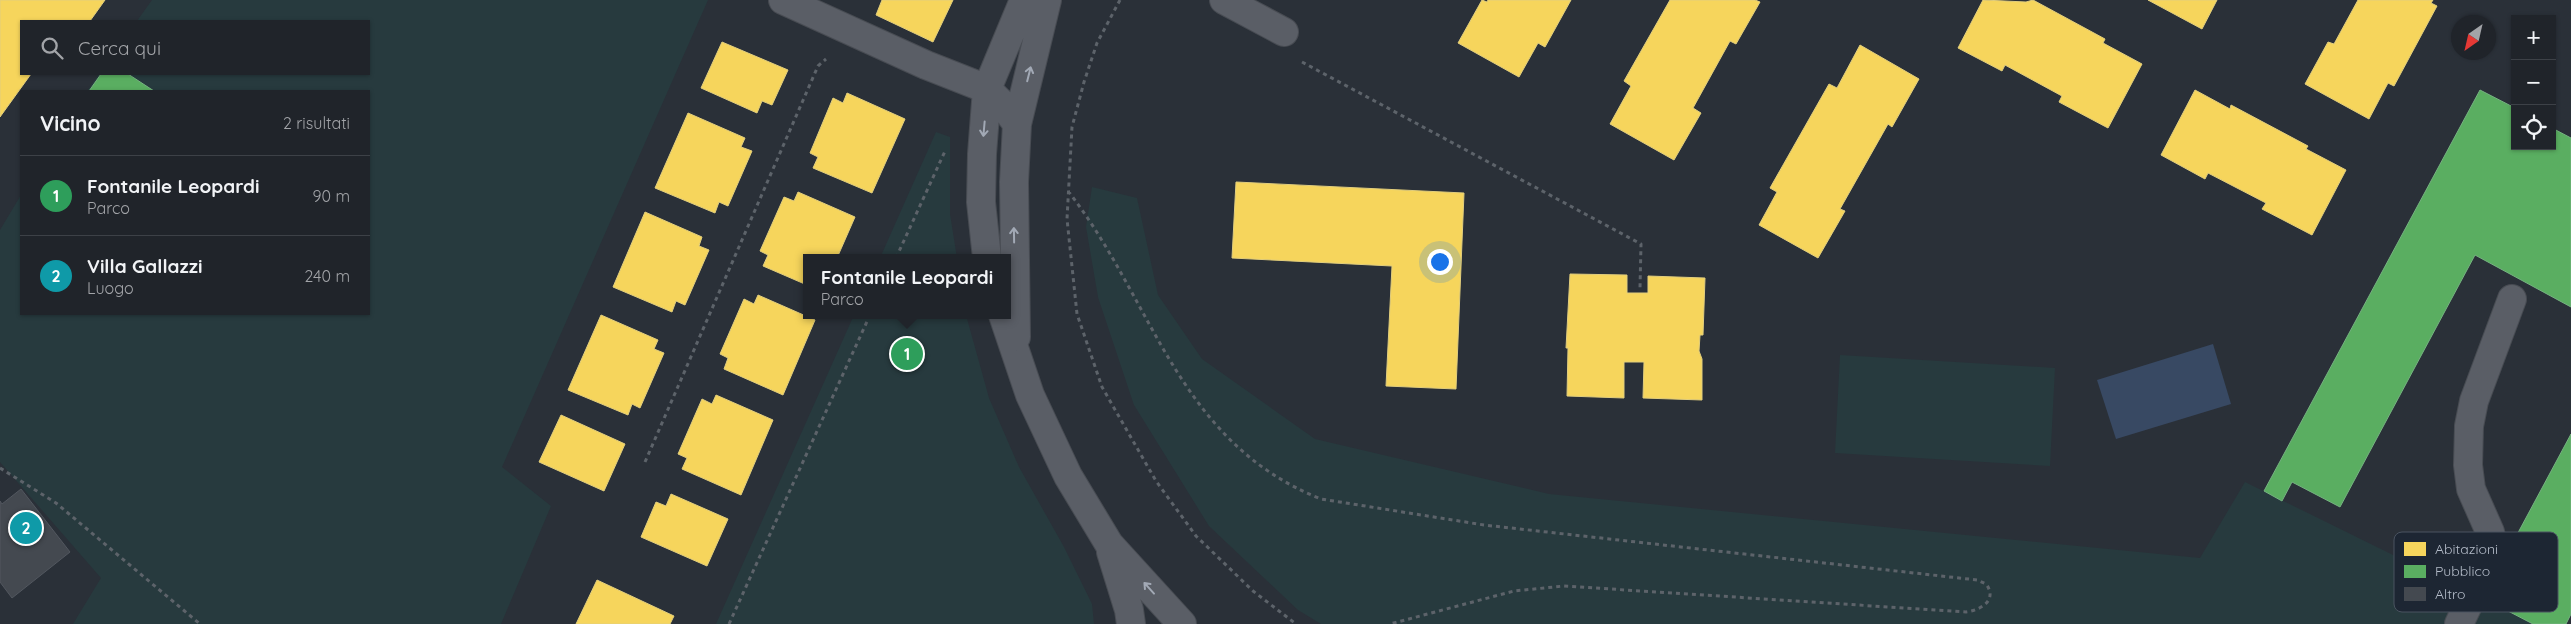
<!DOCTYPE html>
<html lang="it">
<meta charset="utf-8">
<style>
:root{--surface:#20242a;--page:#282c32;--text:#f1f3f6;--muted:#a2a4a8;--line:#3d4147;--accent:#d93025}
body{margin:0;font-family:Quicksand,sans-serif;background:var(--page);color:var(--text)}
.controls{position:absolute;right:15px;top:15px;display:grid;overflow:hidden;border-radius:0px;box-shadow:0 1px 4px #0004}
.controls button{width:45px;height:45px;display:grid;place-items:center;padding:0;border:0;border-bottom:1px solid var(--line);background:var(--surface);color:var(--text);font:25px sans-serif}
.compass{position:absolute;left:2451px;top:15px;width:45px;height:45px;border-radius:50%;background:var(--surface);box-shadow:0 1px 4px #0004;rotate:214deg}
.you{position:absolute;left:1439px;top:261px;width:18px;height:18px;margin:-12px;border:4px solid #fff;border-radius:50%;background:#1a73e8;box-shadow:0 0 0 8px #1a73e833}
.badge{display:grid;place-items:center;width:32px;height:32px;border-radius:50%;background:var(--accent);color:#fff;font-size:16px;font-weight:700}
.pin{position:absolute;translate:-50% -50%;border:2px solid #fff;box-shadow:0 1px 5px #0006}
.popup{position:absolute;left:803px;top:254px;width:208px;height:65px;box-sizing:border-box;display:grid;place-content:center;border-radius:0px;background:var(--surface);filter:drop-shadow(0 1px 4px #0005);font-size:16px;white-space:nowrap;color:var(--muted)}
.popup b{font-size:19px;color:var(--text)}
.popup::after{content:'';position:absolute;left:50%;top:100%;margin-left:-10px;border:10px solid transparent;border-top-color:var(--surface)}
.list{margin:0;padding:0;list-style:none}
h2{display:flex;justify-content:space-between;align-items:center;height:65px;margin:0;padding:0 20px;font-size:21px}
h2 small{font-size:16px;font-weight:400;color:var(--muted)}
.list li{display:grid;grid-template-columns:32px 1fr auto;gap:15px;align-items:center;box-sizing:border-box;height:80px;padding:0 20px;border-top:1px solid var(--line)}
.list b{display:block;font-size:19px;white-space:nowrap}
.list p{margin:0;font-size:16px;white-space:nowrap;color:var(--muted)}
.list em{font-size:16px;font-style:normal;color:var(--muted)}
.icon{flex:none;width:28px;height:28px;fill:none;stroke:currentColor;stroke-width:2;stroke-linecap:round;stroke-linejoin:round}
.map{position:relative;flex:none;width:2571px;height:624px;overflow:hidden}
.search{position:absolute;background:var(--surface);box-shadow:0 1px 4px #0004;left:20px;top:20px;width:350px;height:55px;display:flex;align-items:center;gap:12px;box-sizing:border-box;padding:0 18px;border-radius:0px;color:var(--muted);font-size:19px}
.panel{position:absolute;background:var(--surface);box-shadow:0 1px 4px #0004;left:20px;top:90px;width:350px;height:225px;border-radius:0px}
.map>svg:first-child{display:block}
</style>
<div class="map">
<svg width="2571" height="624" viewBox="0 0 2571 624">
<rect width="100%" height="100%" fill="#2a3038"/>
<path fill="#273a3e" d="M152,0H708L502,467L551,506L501,624H73L101,578L0,462V230L21,195V314H369V91H87L99,74H369V21H137Z
M936,132L950,137V214L957,258H880Z
M1092,187L1137,198L1158,295L1202,359L1315,439L1549,494L2200,558L2245,482L2533,624H1321L1298,610L1209,526L1134,405L1098,297L1086,227Z
M854,315H966L989,398L1019,467L1064,547L1092,604L1094,624H716Z
M1840,355L2055,368L2050,466L1835,453Z"/>
<path fill="#384963" d="M2213,344L2231,404L2116,439L2097,380Z"/>
<path fill="#f6d55c" stroke="#e2ce7d" d="M0,0H105L90,21H21V74H31L0,117Z
M882,0H953L933,42L876,15Z
M1482,0L1487,2L1488,0H1571L1545,47L1538,43L1519,77L1458,43Z
M1670,0H1755L1760,2L1736,44L1730,41L1693,108L1701,113L1674,160L1610,124L1631,86L1624,81Z
M1983,0L2026,2L2033,0L2105,39L2103,43L2142,64L2108,128L2059,102L2062,96L2005,65L2002,71L1958,48Z
M2148,0H2217L2202,29Z
M2358,0H2433L2431,3L2437,6L2394,86L2388,83L2369,119L2305,84L2328,42L2334,44Z
M722,42L788,70L772,105L762,101L757,113L701,88Z
M1860,45L1919,79L1892,127L1888,124L1840,209L1845,211L1818,258L1759,225L1777,192L1770,188L1829,84L1837,88Z
M2195,90L2230,109L2231,105L2308,146L2306,149L2346,170L2312,235L2262,209L2266,203L2208,173L2205,179L2161,155Z
M847,93L905,119L872,193L813,168L818,157L810,153L833,98L843,103Z
M688,113L745,138L741,147L752,151L728,206L719,202L715,213L655,188Z
M1236,182L1464,193L1456,389L1386,386L1392,266L1232,258Z
M798,192L855,217L837,258H807V285L763,266L768,255L760,251L784,197L794,201Z
M645,212L702,237L699,246L709,250L685,305L676,301L672,312L613,287Z
M1570,274L1627,275V293H1648V276L1705,278L1703,335H1700L1699,351L1702,359V400L1643,398L1644,362H1624V398L1567,396L1568,348H1566Z
M758,295L815,320L783,395L724,369L728,358L720,354L744,299L754,304Z
M601,315L658,340L654,349L664,353L640,408L632,404L628,415L568,390Z
M716,395L773,420L741,495L682,469L687,458L678,454L702,399L712,404Z
M561,415L625,444L604,491L539,462Z
M671,494L728,519L707,566L641,537L656,502L666,506Z
M597,580L674,616L670,624H576Z"/>
<path fill="#5aae61" stroke="#75b280" d="M101,74H128L154,91H89Z
M2480,90L2515,108V146H2552V128L2571,138V307L2475,255L2340,507L2292,482L2282,501L2264,491Z
M2571,434V614L2566,624H2533L2483,598Z"/>
<path fill="#444950" stroke="#52575f" d="M21,489L70,552L12,598L0,582V501L2,504Z"/>
<g fill="none" stroke-linecap="round" stroke-linejoin="round">
<defs>
<path id="minor" d="M783,0L926,65L987,89L1004,106L1017,124
M1224,0L1284,32
M987,258L981,202L982,154L987,89L1024,0
M1003,315L1030,395L1068,476L1109,544L1182,624
M1016,337L1014,182L1017,124L1047,0
M1111,552L1129,610L1131,624
M2459,624L2494,550L2490,532L2471,489L2468,465L2469,426L2474,401L2512,299"/>
</defs>
<use href="#minor" stroke="#484c53" stroke-width="30"/>
<path stroke="#5d636a" stroke-width="3" stroke-dasharray="4 4" stroke-linecap="butt" d="M1120,0L1097,43L1084,82L1072,127L1067,219L1077,314L1102,387L1156,481L1196,536L1253,591L1296,624
M1302,62L1641,244L1640,288
M1068,191C1154,301 1177,442 1321,499L1484,525L1977,580L1986,584C1998,600 1981,610 1966,612L1564,586L1514,591L1390,624
M896,258L946,149
M645,462L818,66L826,59
M0,468L56,503L200,624
M729,624L870,315"/>
<use href="#minor" stroke="#5a5e66" stroke-width="28"/>
</g>
<defs><path id="oneway-shaft" d="M-6 0H5M1.5-3L5.5 0L1.5 3" fill="none" stroke-width="1.6" stroke-linecap="round" stroke-linejoin="round" transform="scale(1.25)"/></defs>
<g stroke="#a2a9b5">
<use href="#oneway-shaft" transform="translate(1029 74) rotate(-76)"/>
<use href="#oneway-shaft" transform="translate(984 129) rotate(95)"/>
<use href="#oneway-shaft" transform="translate(1014 235) rotate(-91)"/>
<use href="#oneway-shaft" transform="translate(1149 588) rotate(-132)"/>
</g>
<rect x="2394" y="532" width="164" height="80" rx="8" fill="#1d2633" stroke="#4a5360" stroke-width="1"/>
<rect x="2404" y="542" width="22" height="14" fill="#f6d55c"/>
<rect x="2404" y="565" width="22" height="13" fill="#5aae61"/>
<rect x="2404" y="587" width="22" height="14" fill="#444950"/>
<g font-size="14" fill="#b4bcc9">
<text x="2435" y="554">Abitazioni</text>
<text x="2435" y="576">Pubblico</text>
<text x="2435" y="599">Altro</text>
</g>
</svg>
<div class="controls">
<button>+</button>
<button>−</button>
<button><svg class="icon" aria-label="locate" viewBox="0 0 24 24"><circle cx="12" cy="12" r="6"/><path d="M12 2v4M12 18v4M2 12h4M18 12h4"/></svg></button>
</div>
<svg class="compass" viewBox="-18 -18 36 36"><path d="M0-13l5 13h-10z" fill="#e53935"/><path d="M0 13l5-13h-10z" fill="#a2a4a8"/></svg>
<div class="you"></div>
<div class="pin badge" style="left:907px;top:354px;background:#2e9e5b">1</div>
<div class="popup"><b>Fontanile Leopardi</b>Parco</div>
<div class="pin badge" style="left:26px;top:528px;background:#0f9aa8">2</div>
<div class="search"><svg class="icon" aria-label="search" viewBox="0 0 24 24"><circle cx="10" cy="10" r="6"/><path d="M15 15l6 6"/></svg>Cerca qui</div>
<section class="panel">
<h2>Vicino<small>2 risultati</small></h2>
<ul class="list">
<li><span class="badge" style="background:#2e9e5b">1</span><div><b>Fontanile Leopardi</b><p>Parco</p></div><em>90 m</em></li>
<li><span class="badge" style="background:#0f9aa8">2</span><div><b>Villa Gallazzi</b><p>Luogo</p></div><em>240 m</em></li>
</ul>
</section>
</div>
